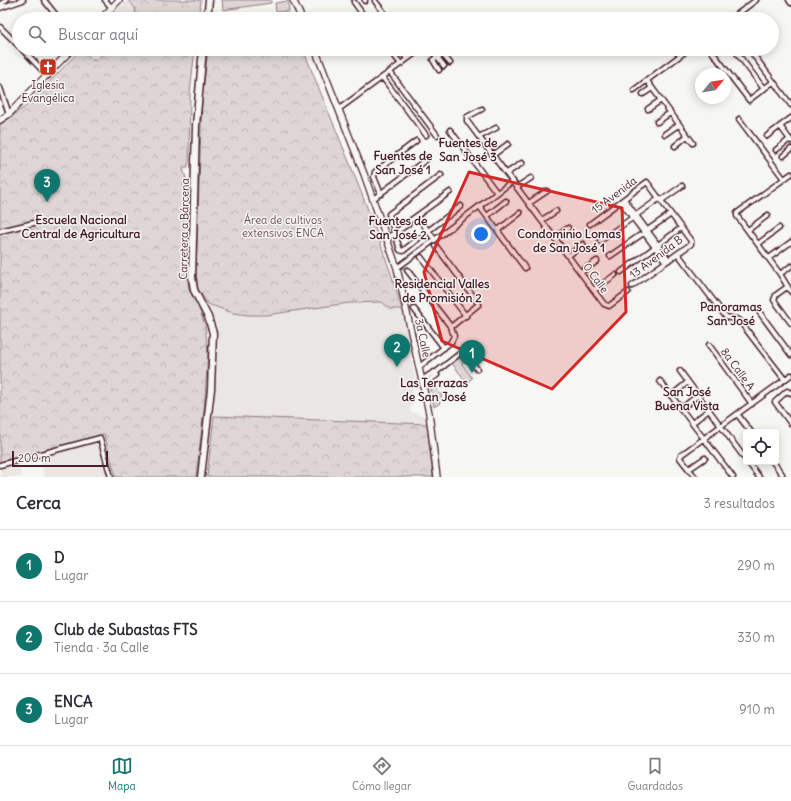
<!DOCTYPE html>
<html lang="es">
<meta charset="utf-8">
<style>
:root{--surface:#fff;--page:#f2f2f3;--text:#2b2b33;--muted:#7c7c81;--line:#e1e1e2;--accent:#0f766e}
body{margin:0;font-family:Delius,sans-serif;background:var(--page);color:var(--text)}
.controls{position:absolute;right:12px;bottom:12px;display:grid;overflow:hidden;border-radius:4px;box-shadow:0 2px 10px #0003}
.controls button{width:36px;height:36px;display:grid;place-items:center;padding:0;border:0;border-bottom:1px solid var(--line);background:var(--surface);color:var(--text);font:20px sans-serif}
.compass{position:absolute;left:695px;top:68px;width:36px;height:36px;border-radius:50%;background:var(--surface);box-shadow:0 2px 10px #0003;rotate:60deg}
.scale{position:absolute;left:12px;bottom:10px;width:96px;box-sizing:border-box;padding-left:4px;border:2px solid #4a1f2b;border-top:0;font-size:11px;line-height:14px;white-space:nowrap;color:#4a1f2b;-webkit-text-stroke:3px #f6f6f2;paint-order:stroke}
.you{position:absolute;left:481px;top:234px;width:14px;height:14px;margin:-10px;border:3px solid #fff;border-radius:50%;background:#1a73e8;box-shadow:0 0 0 6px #1a73e833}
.badge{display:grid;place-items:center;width:26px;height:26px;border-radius:50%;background:var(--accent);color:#fff;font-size:13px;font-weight:700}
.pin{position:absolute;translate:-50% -33px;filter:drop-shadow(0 1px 2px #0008)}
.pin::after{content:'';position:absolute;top:21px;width:14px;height:12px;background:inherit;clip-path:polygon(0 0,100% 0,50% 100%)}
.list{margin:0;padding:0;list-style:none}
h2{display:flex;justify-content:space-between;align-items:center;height:52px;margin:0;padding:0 16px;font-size:17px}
h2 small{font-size:13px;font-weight:400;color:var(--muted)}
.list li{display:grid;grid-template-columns:26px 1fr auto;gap:12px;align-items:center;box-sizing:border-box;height:72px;padding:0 16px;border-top:1px solid var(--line)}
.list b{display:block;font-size:15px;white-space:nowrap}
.list p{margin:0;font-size:13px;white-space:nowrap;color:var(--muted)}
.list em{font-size:13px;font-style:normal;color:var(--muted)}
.icon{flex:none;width:22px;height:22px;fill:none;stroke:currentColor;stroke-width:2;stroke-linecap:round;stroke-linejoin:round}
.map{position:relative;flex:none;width:791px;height:477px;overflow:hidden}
.search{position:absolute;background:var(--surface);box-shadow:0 2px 10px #0003;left:12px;right:12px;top:12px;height:44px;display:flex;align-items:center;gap:10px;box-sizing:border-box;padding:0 14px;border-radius:22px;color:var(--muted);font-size:15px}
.sheet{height:268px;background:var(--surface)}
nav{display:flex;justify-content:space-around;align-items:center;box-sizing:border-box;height:56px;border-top:1px solid var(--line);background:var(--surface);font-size:11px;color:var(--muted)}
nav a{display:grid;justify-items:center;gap:2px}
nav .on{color:var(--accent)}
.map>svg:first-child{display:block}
</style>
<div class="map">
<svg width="791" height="477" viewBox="0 0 791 477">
<defs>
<pattern id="forest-crowns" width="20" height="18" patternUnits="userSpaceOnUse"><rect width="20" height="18" fill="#ddd6d5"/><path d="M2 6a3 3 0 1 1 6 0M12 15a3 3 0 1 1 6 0" fill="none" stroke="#bfb7b7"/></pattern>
<pattern id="park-tufts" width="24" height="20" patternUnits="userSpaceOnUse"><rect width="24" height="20" fill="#ddd6d5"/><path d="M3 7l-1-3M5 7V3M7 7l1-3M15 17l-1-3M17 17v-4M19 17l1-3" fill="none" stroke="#bfb7b7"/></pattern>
</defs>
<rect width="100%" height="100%" fill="#f6f6f2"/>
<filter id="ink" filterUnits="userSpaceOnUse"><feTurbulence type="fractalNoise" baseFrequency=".025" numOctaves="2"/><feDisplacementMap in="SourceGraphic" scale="8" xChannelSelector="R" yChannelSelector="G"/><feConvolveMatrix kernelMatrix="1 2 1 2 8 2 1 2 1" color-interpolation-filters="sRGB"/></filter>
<g filter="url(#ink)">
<path fill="#e9e6e3" d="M126,0L135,8L136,19H109Z
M81,49H110L94,61Z
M382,302L390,309H402L411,349H409L417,389L413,388L410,412L426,416L427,424L214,416L218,340L217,326L208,304L233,313L248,315L349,303Z
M98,441L108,477H45L39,458Z
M18,463L22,477H1L0,468Z"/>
<path fill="#ddd6d5" stroke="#947a80" d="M222,0H271V3L223,10Z
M288,1L289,11L276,12L275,3Z
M459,356L463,362L462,364L472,378L467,383L451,362Z"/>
<path fill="url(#forest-crowns)" stroke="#947a80" d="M128,0H201L199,19H136L135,8Z
M289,13L291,19H211V17Z
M81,49L94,61L110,49H195L190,93L189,162L187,168L183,169L191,193L188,282L189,290L198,306L205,325L208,354L204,411L196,477H116L104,434L0,462V125L25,107Z
M208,49H303C337,135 376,220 402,309H390L382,302L349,303L266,315H248L233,313L208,304L198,289L196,272L202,99Z
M214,416L427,424L433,477H207Z"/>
<path fill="url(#park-tufts)" stroke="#947a80" d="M436,377L433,384L442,396L438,399L440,403L434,407L430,382Z"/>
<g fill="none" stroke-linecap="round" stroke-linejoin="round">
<defs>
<path id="minor" d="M44,0L59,19
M105,0L112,8
M365,0V1
M789,0L791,3
M375,1L389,19
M354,2L366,19
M0,5L6,0
M0,8L23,0
M731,19L756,0
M0,27L19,46
M22,49L48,76
M389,49L401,64
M400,49L407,59
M431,49L444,66
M710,49L749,100L773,82
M734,49L764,89
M749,49L791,105
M439,70L433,60L442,54L450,63
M390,72L437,135
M383,78L426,135
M647,81L693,143
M0,88L9,114
M634,90L689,49
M643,94L652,88
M339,109L421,49
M482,109L467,117V121L604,304L609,306L628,292
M648,109L661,100
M739,119L784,179
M657,122L670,113
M780,126L791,141
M450,130L497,193
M665,134L678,125
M767,136L791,118
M479,137L496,128
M675,146L687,136
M776,150L790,139
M493,155L508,144
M783,156L791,149
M507,173L522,163
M791,174L737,213V216L780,274L791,292
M517,187L531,178
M381,194L374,177L375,172L416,141
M373,199L427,159
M624,199L669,260
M662,200L682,186
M621,202L666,262
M529,203L547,191
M480,207L525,268
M417,216L435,240
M487,216L506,201
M411,220L450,192
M542,220L556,211
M590,224L647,182L691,241V244L632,286
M498,230L520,213
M748,230L768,215
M0,231L38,222
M428,231L461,206
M387,238L408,224
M419,238L403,251L400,250L389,214L441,175
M555,238L568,228
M600,241L660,198
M758,244L779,228
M436,246L479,304L451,327
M678,254L726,317L739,320L785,380
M568,256L583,244
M610,256L671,214
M421,257L466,316
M769,258L791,242
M397,268L513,181
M407,270L451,327L454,336L451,342L419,367
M581,272L597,261
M621,272L681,228
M780,274L791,266
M787,287L776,295L774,300L791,323
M594,290L615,275
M414,309L444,348
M757,309L791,355
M709,345L752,404
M680,371L746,460
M435,373L463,351L477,369
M422,380L434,372L437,375L423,385
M660,381L733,477
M791,393L787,391L775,402L791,424
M671,396L688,382
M681,409L698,395
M738,415L751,432
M692,423L709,410
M748,462L759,477
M773,462L782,474
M0,465L100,438L111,477
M689,469L705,458
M695,477L680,458L681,455L791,375"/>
<path id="secondary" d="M293,0L302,19
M101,19L119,0
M315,49L364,174L397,268L429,413L437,477
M0,120L9,114L72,49"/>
<path id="primary" d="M207,19L209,0
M201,477L211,389L213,333L208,317L194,290L192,277L196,125L203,49"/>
</defs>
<use href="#minor" stroke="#4a1f2b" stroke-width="7"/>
<use href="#secondary" stroke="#4a1f2b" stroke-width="8"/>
<use href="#primary" stroke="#4a1f2b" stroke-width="9"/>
<use href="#minor" stroke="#f6f6f2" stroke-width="4"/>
<use href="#secondary" stroke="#f6f6f2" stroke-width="5.5"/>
<use href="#primary" stroke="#f6f6f2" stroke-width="6"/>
</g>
</g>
<path fill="#d62828" fill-opacity="0.2" stroke="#d62828" stroke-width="3" stroke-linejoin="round" d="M469,172L622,208L626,312L552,389L442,341L424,272Z"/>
<defs>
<symbol id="church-square" viewBox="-11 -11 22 22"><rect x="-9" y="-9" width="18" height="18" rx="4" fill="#c8321e" stroke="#f6f6f2"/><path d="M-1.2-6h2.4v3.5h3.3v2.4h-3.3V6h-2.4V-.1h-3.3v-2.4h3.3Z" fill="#fff"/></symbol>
</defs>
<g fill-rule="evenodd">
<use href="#church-square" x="38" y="57" width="20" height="20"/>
</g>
<g text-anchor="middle" stroke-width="3" stroke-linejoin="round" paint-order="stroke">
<g font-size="11" fill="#4a1f2b" stroke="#f6f6f2">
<text x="48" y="89">Iglesia<tspan x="48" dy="13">Evangélica</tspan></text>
</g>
<g font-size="11" fill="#4a1f2b" stroke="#f6f6f2">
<text transform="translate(614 195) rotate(-37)" y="4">15 Avenida</text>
<text transform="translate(184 229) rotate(-89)" y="4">Carretera a Bárcena</text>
<text transform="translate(656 257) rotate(-37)" y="4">13 Avenida B</text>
<text transform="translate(596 278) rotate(54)" y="4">0 Calle</text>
<text transform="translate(423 338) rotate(78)" y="4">3a Calle</text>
<text transform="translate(738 369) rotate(54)" y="4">8a Calle A</text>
</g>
<g font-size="11" fill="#6f4d56" stroke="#f6f6f2">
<text x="283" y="224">Área de cultivos<tspan x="283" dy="13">extensivos ENCA</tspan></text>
</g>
<g font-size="12" font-weight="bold" fill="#4a1f2b" stroke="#f6f6f2">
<text x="468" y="147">Fuentes de<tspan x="468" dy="14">San José 3</tspan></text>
<text x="403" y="160">Fuentes de<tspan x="403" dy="14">San José 1</tspan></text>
<text x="81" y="224">Escuela Nacional<tspan x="81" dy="14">Central de Agricultura</tspan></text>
<text x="398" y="225">Fuentes de<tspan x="398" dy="14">San José 2</tspan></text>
<text x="569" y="238">Condominio Lomas<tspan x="569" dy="14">de San José 1</tspan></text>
<text x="442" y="288">Residencial Valles<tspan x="442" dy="14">de Promisión 2</tspan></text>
<text x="731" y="311">Panoramas<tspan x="731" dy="14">San José</tspan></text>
<text x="434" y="387">Las Terrazas<tspan x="434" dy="14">de San José</tspan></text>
<text x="687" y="396">San José<tspan x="687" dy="14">Buena Vista</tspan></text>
</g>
</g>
</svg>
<div class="controls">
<button><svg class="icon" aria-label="locate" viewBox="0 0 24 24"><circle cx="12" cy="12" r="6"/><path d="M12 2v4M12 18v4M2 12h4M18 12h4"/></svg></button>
</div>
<svg class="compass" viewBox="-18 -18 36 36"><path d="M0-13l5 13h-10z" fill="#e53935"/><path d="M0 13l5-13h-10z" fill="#7c7c81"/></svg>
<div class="scale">200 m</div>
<div class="you"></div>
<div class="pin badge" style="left:472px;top:373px">1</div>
<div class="pin badge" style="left:397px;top:367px">2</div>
<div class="pin badge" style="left:47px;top:202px">3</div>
<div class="search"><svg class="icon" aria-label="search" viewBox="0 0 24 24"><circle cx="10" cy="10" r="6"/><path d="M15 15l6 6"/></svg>Buscar aquí</div>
</div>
<section class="sheet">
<h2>Cerca<small>3 resultados</small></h2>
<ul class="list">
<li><span class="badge">1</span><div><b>D</b><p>Lugar</p></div><em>290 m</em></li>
<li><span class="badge">2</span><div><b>Club de Subastas FTS</b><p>Tienda · 3a Calle</p></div><em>330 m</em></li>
<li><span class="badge">3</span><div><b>ENCA</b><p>Lugar</p></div><em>910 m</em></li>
</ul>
</section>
<nav>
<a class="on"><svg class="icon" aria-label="map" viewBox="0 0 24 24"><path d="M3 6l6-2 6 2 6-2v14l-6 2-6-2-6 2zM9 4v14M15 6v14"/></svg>Mapa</a>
<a><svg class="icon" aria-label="directions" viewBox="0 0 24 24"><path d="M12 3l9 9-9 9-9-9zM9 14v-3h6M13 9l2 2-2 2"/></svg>Cómo llegar</a>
<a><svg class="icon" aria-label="saved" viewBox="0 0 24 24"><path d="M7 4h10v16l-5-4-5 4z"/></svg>Guardados</a>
</nav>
